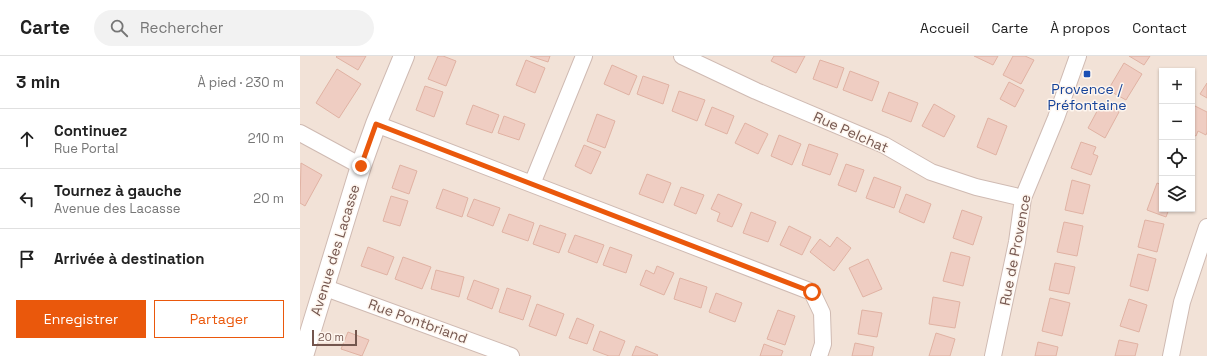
<!DOCTYPE html>
<html lang="fr">
<meta charset="utf-8">
<style>
:root{--surface:#fff;--page:#f2f2f2;--text:#222;--muted:#767676;--line:#e0e0e0;--accent:#ea580c}
body{margin:0;font-family:"Space Grotesk",sans-serif;background:var(--page);color:var(--text)}
.controls{position:absolute;right:12px;top:12px;display:grid;overflow:hidden;border-radius:0px;box-shadow:0 1px 3px #0004}
.controls button{width:36px;height:36px;display:grid;place-items:center;padding:0;border:0;border-bottom:1px solid var(--line);background:var(--surface);color:var(--text);font:20px sans-serif}
.scale{position:absolute;left:12px;bottom:10px;width:45px;box-sizing:border-box;padding-left:4px;border:2px solid #74564e;border-top:0;font-size:11px;line-height:14px;white-space:nowrap;color:#74564e;-webkit-text-stroke:3px #fef6ef;paint-order:stroke}
.stop{position:absolute;width:12px;height:12px;margin:-9px;border:3px solid #ea580c;border-radius:50%;background:#fff}
.stop.end{background:#ea580c;border-color:#fff;box-shadow:0 1px 4px #0008}
.list{margin:0;padding:0;list-style:none}
h2{display:flex;justify-content:space-between;align-items:center;height:52px;margin:0;padding:0 16px;font-size:17px}
h2 small{font-size:13px;font-weight:400;color:var(--muted)}
.list li{display:grid;grid-template-columns:26px 1fr auto;gap:12px;align-items:center;box-sizing:border-box;height:60px;padding:0 16px;border-top:1px solid var(--line)}
.list b{display:block;font-size:15px;white-space:nowrap}
.list p{margin:0;font-size:13px;white-space:nowrap;color:var(--muted)}
.list em{font-size:13px;font-style:normal;color:var(--muted)}
.actions{display:flex;gap:8px;padding:12px 16px}
.actions a{flex:1;padding:9px 0;border:1px solid var(--accent);border-radius:0px;text-align:center;font-size:14px;color:var(--accent)}
.actions .main{background:var(--accent);color:#fff}
.icon{flex:none;width:22px;height:22px;fill:none;stroke:currentColor;stroke-width:2;stroke-linecap:round;stroke-linejoin:round}
.map{position:relative;flex:none;width:907px;height:300px;overflow:hidden}
header{display:flex;align-items:center;gap:24px;box-sizing:border-box;height:56px;padding:0 20px;background:var(--surface);border-bottom:1px solid var(--line)}
header strong{font-size:19px}
nav{display:flex;gap:22px;margin-inline-start:auto;font-size:14px}
.search{width:280px;height:36px;background:var(--page);display:flex;align-items:center;gap:10px;box-sizing:border-box;padding:0 14px;border-radius:22px;color:var(--muted);font-size:15px}
main{display:flex}
aside{flex:1;background:var(--surface)}
.map>svg:first-child{display:block}
</style>
<header>
<strong>Carte</strong>
<div class="search"><svg class="icon" aria-label="search" viewBox="0 0 24 24"><circle cx="10" cy="10" r="6"/><path d="M15 15l6 6"/></svg>Rechercher</div>
<nav><a>Accueil</a><a>Carte</a><a>À propos</a><a>Contact</a></nav>
</header>
<main>
<aside>
<h2>3 min<small>À pied · 230 m</small></h2>
<ul class="list">
<li><svg class="icon" aria-label="ahead" viewBox="0 0 24 24"><path d="M12 20V5M6 11l6-6 6 6"/></svg><div><b>Continuez</b><p>Rue Portal</p></div><em>210 m</em></li>
<li><svg class="icon" aria-label="left" viewBox="0 0 24 24"><path d="M17 20v-9H6M10 6l-5 5 5 5"/></svg><div><b>Tournez à gauche</b><p>Avenue des Lacasse</p></div><em>20 m</em></li>
<li><svg class="icon" aria-label="arrive" viewBox="0 0 24 24"><path d="M6 21V4h12l-3 4 3 4H6"/></svg><div><b>Arrivée à destination</b></div></li>
</ul>
<div class="actions"><a class="main">Enregistrer</a><a>Partager</a></div>
</aside>
<div class="map">
<svg width="907" height="300" viewBox="0 0 907 300">
<rect width="100%" height="100%" fill="#fbf1e8"/>
<path fill="#f2e2d7" fill-rule="evenodd" d="M0,0H907V300H0ZM862,15H892V153H862Z"/>
<path fill="#efcdc2" stroke="#e0b2a3" d="M37,0H66L58,14L36,1Z
M138,0H143L156,5L146,30L128,23Z
M230,0H250L248,6Z
M474,0H505L496,17L471,5Z
M674,0H698L693,9Z
M713,0H725L734,4L721,28L703,19Z
M829,0H850L844,9Z
M226,4L245,12L235,37L216,29Z
M520,4L544,12L537,32L513,23Z
M824,7L842,18L826,44L808,34Z
M312,9L337,20L329,39L304,28Z
M37,13L61,28L39,62L16,47Z
M550,15L579,26L572,45L543,34Z
M343,20L369,29L363,48L337,38Z
M709,26L724,34L715,51L700,43Z
M907,27V42L900,38Z
M125,30L143,36L134,61L116,54Z
M379,35L405,44L397,65L372,55Z
M589,36L618,47L611,66L582,55Z
M802,46L819,56L805,82L788,72Z
M634,48L655,60L644,81L622,70Z
M173,49L199,59L192,77L166,68Z
M895,50L907,56V76L906,79L898,75L896,80L892,78V56Z
M412,51L434,60L427,78L405,69Z
M297,58L315,65L305,92L287,85Z
M204,60L225,68L219,84L198,77Z
M688,62L707,70L696,99L677,91Z
M445,67L468,78L458,98L435,87Z
M479,79L501,88L492,109L471,100Z
M781,86L796,91L793,98L798,100L791,119L771,112Z
M509,88L538,98L530,119L502,109Z
M284,89L301,96L291,118L275,110Z
M1,107L22,119L5,150L0,147Z
M546,108L564,114L556,136L538,129Z
M100,109L117,115L109,138L92,132Z
M347,118L371,127L363,147L339,138Z
M574,121L601,131L594,152L566,142Z
M772,124L790,129L783,158L765,154Z
M857,127L862,129V153H869L866,161L847,154Z
M381,131L404,139L396,158L374,149Z
M143,133L168,142L162,161L136,152Z
M418,138L442,148L432,171L417,165L420,157L411,153Z
M606,138L631,148L624,167L599,156Z
M91,140L108,145L100,170L83,165Z
M174,143L200,152L193,170L167,160Z
M662,154L682,161L673,189L653,182Z
M451,156L476,166L468,186L443,177Z
M209,158L234,167L228,185L202,176Z
M845,164L864,168L857,196L838,191Z
M764,166L783,170L777,200L757,196Z
M240,169L266,178L259,197L233,188Z
M489,170L511,181L502,199L480,189Z
M275,179L304,189L297,207L268,196Z
M537,181L551,192L534,215L510,196L520,183L530,191Z
M68,191L94,201L87,219L61,210Z
M310,191L332,199L326,217L303,209Z
M651,196L670,201L663,230L643,225Z
M838,198L856,203L848,235L830,230Z
M103,201L131,211L122,233L95,223Z
M568,203L582,233L563,241L549,212Z
M755,207L775,211L769,238L749,234Z
M357,210L374,217L364,239L340,229L346,214L354,218Z
M136,214L164,221L159,241L131,233Z
M380,222L407,231L401,252L374,243Z
M174,224L199,233L192,253L167,243Z
M207,232L231,240L223,264L199,256Z
M416,237L442,247L435,266L409,256Z
M633,241L660,246L655,272L629,268Z
M750,242L770,247L762,280L742,275Z
M829,243L847,249L839,276L820,270Z
M237,248L264,258L256,280L229,270Z
M478,254L495,260L485,289L467,283Z
M562,254L582,257L577,281L558,278Z
M277,262L294,269L287,288L269,282Z
M300,275L325,285L319,300H309L293,294Z
M48,276L69,284L62,300L41,293Z
M636,277L655,283L650,300H629Z
M819,284L838,288L835,300H815Z
M738,286L758,291L756,300H735Z
M555,287L574,291L572,300H552Z
M464,288L483,295L481,300H460Z
M336,290L358,299L357,300H332Z"/>
<g fill="none" stroke-linecap="round" stroke-linejoin="round">
<defs>
<path id="minor" d="M382,0L456,35L584,89L631,116L676,131L723,142
M76,68L512,236L522,257L523,288L519,300
M0,77L61,110
M232,128L284,0
M23,231L211,300
M693,300L717,186L723,142L756,62L778,0
M871,300L882,246L907,171"/>
<path id="tertiary" d="M3,300L61,110L76,68L104,0"/>
</defs>
<use href="#minor" stroke="#cfbab2" stroke-width="18"/>
<use href="#tertiary" stroke="#cfbab2" stroke-width="22"/>
<use href="#minor" stroke="#fff" stroke-width="16"/>
<use href="#tertiary" stroke="#fff" stroke-width="20"/>
</g>
<g fill="none" stroke-linecap="round" stroke-linejoin="round">
<path stroke="#ea580c" stroke-width="5" d="M61,110L76,68L512,236"/>
</g>
<rect fill="#1a4fb4" stroke="#fef6ef" stroke-width="1.5" x="783" y="14" width="8" height="8" rx="2"/>
<g text-anchor="middle" stroke-width="3" stroke-linejoin="round" paint-order="stroke">
<g font-size="14" fill="#164399" stroke="#fef6ef">
<text x="787" y="38">Provence /<tspan x="787" dy="16">Préfontaine</tspan></text>
</g>
<g font-size="14" fill="#74564e" stroke="#fef6ef">
<text transform="translate(551 76) rotate(24)" y="5">Rue Pelchat</text>
<text transform="translate(35 194) rotate(-73)" y="5">Avenue des Lacasse</text>
<text transform="translate(715 194) rotate(-79)" y="5">Rue de Provence</text>
<text transform="translate(118 265) rotate(20)" y="5">Rue Pontbriand</text>
</g>
</g>
</svg>
<div class="controls">
<button>+</button>
<button>−</button>
<button><svg class="icon" aria-label="locate" viewBox="0 0 24 24"><circle cx="12" cy="12" r="6"/><path d="M12 2v4M12 18v4M2 12h4M18 12h4"/></svg></button>
<button><svg class="icon" aria-label="layers" viewBox="0 0 24 24"><path d="M12 4l9 5-9 5-9-5zM3 14l9 5 9-5"/></svg></button>
</div>
<div class="scale">20 m</div>
<div class="stop" style="left:512px;top:236px"></div>
<div class="stop end" style="left:61px;top:110px"></div>
</div>
</main>
